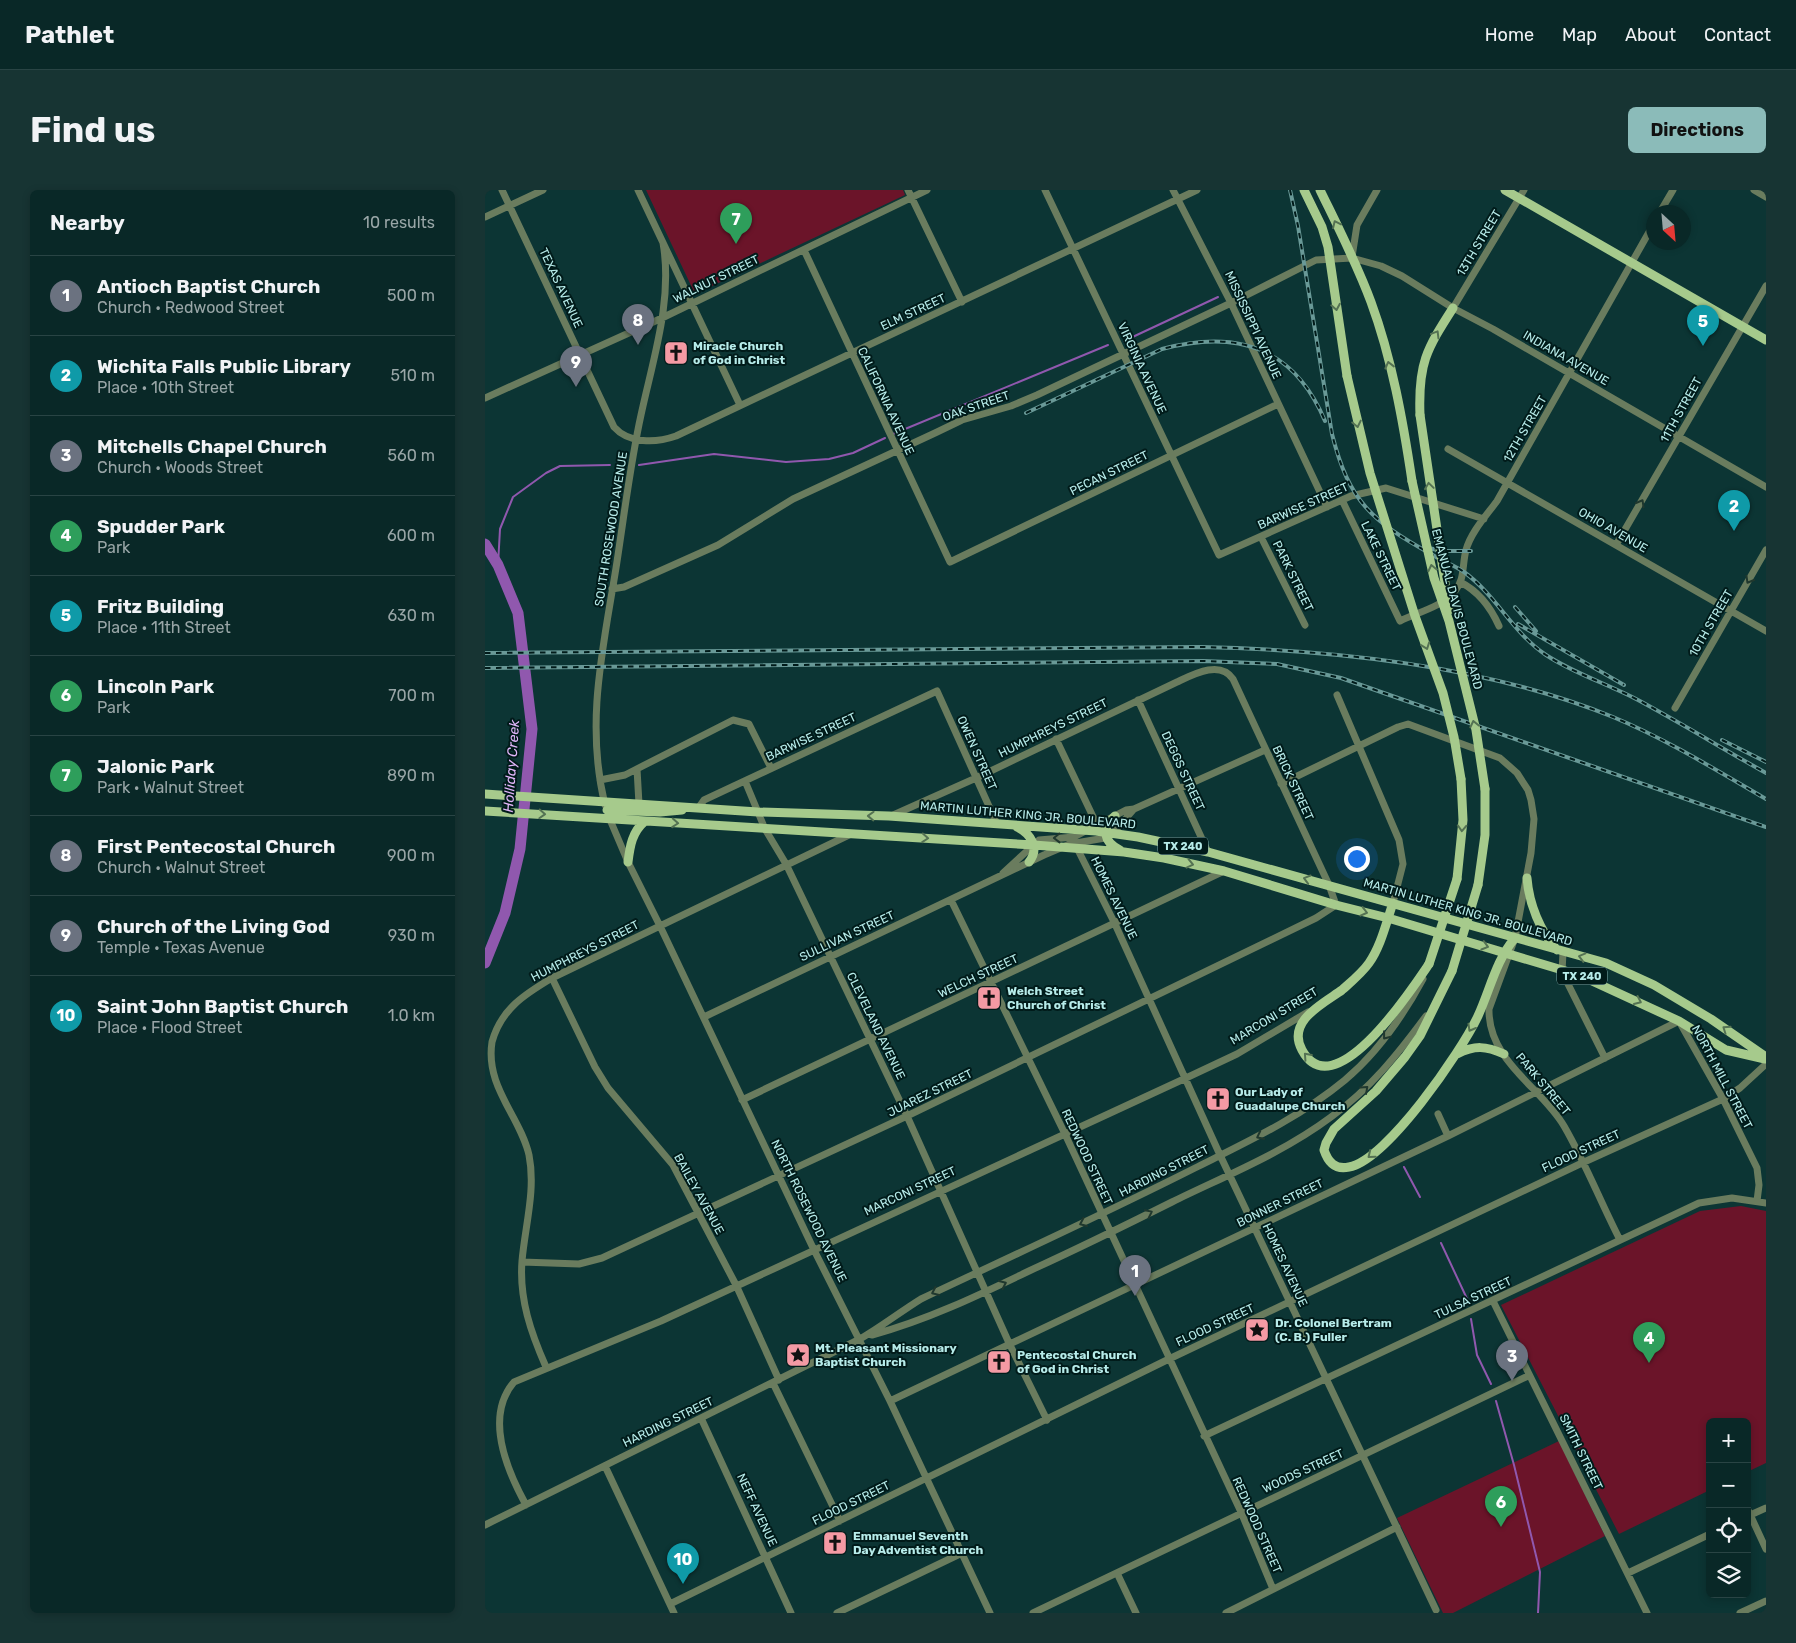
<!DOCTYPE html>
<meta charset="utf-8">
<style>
:root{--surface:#092827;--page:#173433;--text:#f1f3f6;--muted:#99a6a7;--line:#294444;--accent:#8bbbb9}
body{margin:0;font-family:Rubik,sans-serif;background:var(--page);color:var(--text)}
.controls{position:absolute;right:15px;bottom:15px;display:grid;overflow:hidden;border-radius:8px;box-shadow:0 2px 8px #0003}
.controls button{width:45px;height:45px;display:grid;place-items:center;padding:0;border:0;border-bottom:1px solid var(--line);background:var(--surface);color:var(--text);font:25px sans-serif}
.compass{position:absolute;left:1161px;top:15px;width:45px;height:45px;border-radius:50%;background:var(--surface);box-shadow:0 2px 8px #0003;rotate:154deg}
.you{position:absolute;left:871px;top:668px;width:18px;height:18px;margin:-12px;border:4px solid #fff;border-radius:50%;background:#1a73e8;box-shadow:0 0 0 8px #1a73e833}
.badge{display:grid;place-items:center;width:32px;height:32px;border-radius:50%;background:var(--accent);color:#fff;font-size:16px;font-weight:700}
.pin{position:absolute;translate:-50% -41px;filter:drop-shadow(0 1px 2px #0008)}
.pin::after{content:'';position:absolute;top:26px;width:18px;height:15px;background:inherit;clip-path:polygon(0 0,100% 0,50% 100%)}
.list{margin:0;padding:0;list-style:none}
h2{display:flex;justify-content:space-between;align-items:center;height:65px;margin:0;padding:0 20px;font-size:21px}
h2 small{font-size:16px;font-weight:400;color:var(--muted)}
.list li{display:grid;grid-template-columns:32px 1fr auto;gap:15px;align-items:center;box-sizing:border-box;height:80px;padding:0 20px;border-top:1px solid var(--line)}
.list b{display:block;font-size:19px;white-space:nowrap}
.list p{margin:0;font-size:16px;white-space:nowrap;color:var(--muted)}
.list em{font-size:16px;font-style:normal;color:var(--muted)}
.icon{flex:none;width:28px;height:28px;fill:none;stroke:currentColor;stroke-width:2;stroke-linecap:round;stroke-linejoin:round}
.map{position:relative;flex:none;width:1281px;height:1423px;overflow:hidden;border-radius:8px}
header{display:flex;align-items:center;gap:30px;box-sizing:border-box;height:70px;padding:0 25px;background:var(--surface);border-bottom:1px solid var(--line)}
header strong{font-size:24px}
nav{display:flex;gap:28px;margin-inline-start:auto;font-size:18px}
.intro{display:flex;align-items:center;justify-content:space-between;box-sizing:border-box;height:120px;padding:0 30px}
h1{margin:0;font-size:35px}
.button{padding:12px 22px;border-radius:8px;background:var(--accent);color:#111;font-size:18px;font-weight:700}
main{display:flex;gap:30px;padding:0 30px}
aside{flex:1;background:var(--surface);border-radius:8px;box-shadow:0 2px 8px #0003}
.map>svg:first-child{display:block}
</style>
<header>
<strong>Pathlet</strong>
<nav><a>Home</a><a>Map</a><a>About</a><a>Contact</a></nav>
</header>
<div class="intro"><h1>Find us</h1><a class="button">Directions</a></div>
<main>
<aside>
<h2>Nearby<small>10 results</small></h2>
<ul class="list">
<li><span class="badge" style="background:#6b7280">1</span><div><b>Antioch Baptist Church</b><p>Church · Redwood Street</p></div><em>500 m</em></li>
<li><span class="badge" style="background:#0f9aa8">2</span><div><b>Wichita Falls Public Library</b><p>Place · 10th Street</p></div><em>510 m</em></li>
<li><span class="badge" style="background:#6b7280">3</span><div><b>Mitchells Chapel Church</b><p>Church · Woods Street</p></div><em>560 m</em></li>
<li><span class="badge" style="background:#2e9e5b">4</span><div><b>Spudder Park</b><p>Park</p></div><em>600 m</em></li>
<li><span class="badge" style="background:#0f9aa8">5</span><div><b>Fritz Building</b><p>Place · 11th Street</p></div><em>630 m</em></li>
<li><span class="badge" style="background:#2e9e5b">6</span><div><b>Lincoln Park</b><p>Park</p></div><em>700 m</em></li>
<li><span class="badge" style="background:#2e9e5b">7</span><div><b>Jalonic Park</b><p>Park · Walnut Street</p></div><em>890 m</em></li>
<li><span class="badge" style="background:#6b7280">8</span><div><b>First Pentecostal Church</b><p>Church · Walnut Street</p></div><em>900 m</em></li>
<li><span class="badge" style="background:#6b7280">9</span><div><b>Church of the Living God</b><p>Temple · Texas Avenue</p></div><em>930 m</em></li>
<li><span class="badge" style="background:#0f9aa8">10</span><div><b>Saint John Baptist Church</b><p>Place · Flood Street</p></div><em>1.0 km</em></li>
</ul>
</aside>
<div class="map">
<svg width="1281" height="1423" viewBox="0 0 1281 1423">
<rect width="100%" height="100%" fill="#0c3534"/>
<path fill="#6b1429" d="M161,0H418L420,5L210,104Z
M1256,1016L1281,1021V1273L1262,1282V1232H1225V1300L1134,1344L1016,1115L1215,1021Z
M1074,1251L1120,1346L968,1423H958L912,1328Z"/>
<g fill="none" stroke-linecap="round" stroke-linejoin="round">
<path stroke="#9058ae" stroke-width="2" d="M639,151L733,107
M408,244L623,155
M154,275L229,264L301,272L344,269L368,263L400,248
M13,375L15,339L28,307L61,283L75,276L125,275
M919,977L935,1007
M956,1053L984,1113
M986,1129L992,1165L1006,1194
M1011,1211L1029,1275L1055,1382L1053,1423"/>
<path stroke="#9058ae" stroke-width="11" d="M0,354L13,375L33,423L47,539L35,659L20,723L0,773"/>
<path stroke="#6a7c5e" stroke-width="7" d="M17,0L129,237C144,254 171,253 191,246L712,0
M153,0L255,215
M423,0L477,112
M560,0L734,365L866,306L901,298L999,329
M688,0L746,113L842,317
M1269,0L1281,7
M1175,22L1188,0
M0,27L58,0
M319,60L465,372L793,214
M867,67L872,35L892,0
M968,118L1039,0
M0,208L177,128L442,0
M963,259L1281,441
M857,310L915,431C931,423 959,416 970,401C980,389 977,375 981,360C986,342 1001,326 1012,311L1168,35
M776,347L820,435
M1131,355L1281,96
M975,392C993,401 1006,418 1014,436
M127,399L139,397L233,355L308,309L450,243L477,230L526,216L552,205L746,113L831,70L867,68L896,76L917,86L968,118L1008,139L1281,297
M852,505L914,650L918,674L908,713
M653,510L723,662
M1190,518L1281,360
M571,549L612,635
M152,579L154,614
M115,590L140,585L248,530L264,534L286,578
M260,591L280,639L301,674L422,926L524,1153L562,1230
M796,594L913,537L923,534L1015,568L1032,583L1043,600L1046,610L1049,629L1046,663L1030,748L1004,819C1003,871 1056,897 1079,936C1100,972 1116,1013 1135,1050
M120,615C100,533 118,459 131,378C139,327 145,275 156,225C168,169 188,110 178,53
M214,617L219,610L452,501L512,634
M123,625L143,672L175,736L329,1060L405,1211L505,1423
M592,658L630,734L735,965L951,1420
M518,683L554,650L589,647L641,620L649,619L780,560
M466,710L580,944L756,1322L788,1399
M1078,762L1077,782L1120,868
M67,788L110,877L123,898L188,975L251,1095L294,1190
M219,827L559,665L585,654L620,648L628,643L649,619
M257,910L739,681
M953,924L963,946
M37,1072L94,1074L117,1068L422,926L831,728L851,715L844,695L748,489C735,470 709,484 692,492L491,588L406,626
M1008,1111L1162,1423
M387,1145C442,1130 492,1106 544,1081C592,1059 639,1036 687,1012C740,986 798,963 846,927C885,899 913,864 941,826
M61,1177C46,1143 34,1109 37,1071C40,1036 51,1000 44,965C35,926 0,897 7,852C16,819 40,804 67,788L366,644
M288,1193L355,1331
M405,1211L963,946L1194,831L1238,909L1272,978L1274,995L1272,1011
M216,1228L306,1423
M719,1246L1214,1013L1247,1008L1281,1013
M120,1276L189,1423
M41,1315C20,1277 0,1226 29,1192L176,1131L701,888L752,864L823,822
M1262,1318L1281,1359
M1263,1326L1281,1318
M0,1335L375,1149C396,1137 415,1122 436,1109C527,1066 619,1024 710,978C762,952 814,928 860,890C892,863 918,826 938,789
M632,1383L651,1423
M1143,1383L1225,1344
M185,1414L684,1169L1097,973L1238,909L1255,898L1281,874
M352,1423L477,1363
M548,1423L1043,1186
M741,1423L912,1337
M1255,1423L1281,1411"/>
<path stroke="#a6ca8c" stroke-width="9" d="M819,0L837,37L843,57L862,186
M835,0C853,37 872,74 886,112C907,169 918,231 927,291
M1020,0L1281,150
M935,225C933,174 941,160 968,118
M0,604L273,622L404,626L611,641L653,647L723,662L1121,773L1169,795L1226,829L1281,867
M122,620L175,622L197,620
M0,621L549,655L639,662L679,668L739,681L851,715L903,728L1094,785L1194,831L1241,860L1280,869
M630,626C616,638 618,652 635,660
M532,637C546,644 555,658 544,672
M143,672C145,656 147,642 160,631
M1042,688C1044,714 1055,741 1072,760
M972,689L978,630L976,589
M993,695L1000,645V599
M908,713C901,733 896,756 884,773C877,783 866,792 857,800C839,813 801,831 817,860C849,919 927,799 944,774
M967,781L935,846L920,867L891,901L849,939L841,953L839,960C843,972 850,980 864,977C902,970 976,862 993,826C1005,800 1011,770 1030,748
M972,864C990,855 1001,856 1019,864"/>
<defs>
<path id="rail" d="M805,0L813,36L847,244C864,312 887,331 946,364C957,371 969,375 979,382C1011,405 1028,443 1061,465C1090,484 1123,494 1153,510C1196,533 1238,559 1281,583
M541,223L677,159C752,139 809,157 840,231
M939,357L957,361H986
M1030,417L1051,441
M1033,434L1139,495
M0,463L716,457C851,460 1003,476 1128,527C1181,549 1231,580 1281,609
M0,478L718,471L792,474L856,488L1281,637
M1237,550L1281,572"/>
</defs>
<use href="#rail" stroke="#699997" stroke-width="4"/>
<use href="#rail" stroke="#011b1a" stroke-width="2" stroke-dasharray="5.5" stroke-linecap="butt"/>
<path stroke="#a6ca8c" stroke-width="9" d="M862,186L885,283L930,426L958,503L969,547L976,589
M935,225L964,420
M927,291L949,388L964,431L991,540L1000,599
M944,774L972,689
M967,781L993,695"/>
</g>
<defs><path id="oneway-chevron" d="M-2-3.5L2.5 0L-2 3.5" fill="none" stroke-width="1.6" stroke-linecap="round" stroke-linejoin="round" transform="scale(1.25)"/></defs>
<g stroke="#547253">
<use href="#oneway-chevron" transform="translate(851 34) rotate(-115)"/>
<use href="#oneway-chevron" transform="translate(851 117) rotate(80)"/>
<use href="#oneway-chevron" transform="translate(951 144) rotate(-59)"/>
<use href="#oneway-chevron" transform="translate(904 175) rotate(-104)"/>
<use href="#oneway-chevron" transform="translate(872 234) rotate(78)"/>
<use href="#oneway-chevron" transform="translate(944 296) rotate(-98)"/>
<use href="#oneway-chevron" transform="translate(947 378) rotate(-103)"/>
<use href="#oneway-chevron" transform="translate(941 456) rotate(70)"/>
<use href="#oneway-chevron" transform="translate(989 534) rotate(-103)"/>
<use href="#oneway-chevron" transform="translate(57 624) rotate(3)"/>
<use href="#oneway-chevron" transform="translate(386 626) rotate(-178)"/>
<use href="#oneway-chevron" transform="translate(190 633) rotate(4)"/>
<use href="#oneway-chevron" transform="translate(977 638) rotate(93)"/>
<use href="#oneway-chevron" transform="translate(440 648) rotate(4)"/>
<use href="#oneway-chevron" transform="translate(705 674) rotate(13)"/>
<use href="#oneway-chevron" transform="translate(822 689) rotate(-164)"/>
<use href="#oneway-chevron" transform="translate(879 722) rotate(14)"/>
<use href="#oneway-chevron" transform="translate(1000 756) rotate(16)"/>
<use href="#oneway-chevron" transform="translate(1097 767) rotate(-165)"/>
<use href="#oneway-chevron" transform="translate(1153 811) rotate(25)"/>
<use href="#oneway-chevron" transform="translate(986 838) rotate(120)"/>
<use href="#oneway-chevron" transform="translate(1241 839) rotate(-145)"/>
<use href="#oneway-chevron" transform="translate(822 866) rotate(-132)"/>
<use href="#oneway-chevron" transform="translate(886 965) rotate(141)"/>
</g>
<g stroke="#20382e">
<use href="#oneway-chevron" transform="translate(1156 313) rotate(-60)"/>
<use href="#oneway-chevron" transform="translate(1264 390) rotate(120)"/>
<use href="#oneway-chevron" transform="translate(572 648) rotate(179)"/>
<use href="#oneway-chevron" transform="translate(901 846) rotate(128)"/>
<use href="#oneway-chevron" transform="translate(880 899) rotate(-42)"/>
<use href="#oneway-chevron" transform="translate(775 946) rotate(153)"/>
<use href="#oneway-chevron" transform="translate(664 1023) rotate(-26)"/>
<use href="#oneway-chevron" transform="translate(598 1033) rotate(155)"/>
<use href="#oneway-chevron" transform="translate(518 1094) rotate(-25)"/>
<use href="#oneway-chevron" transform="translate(450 1102) rotate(155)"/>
</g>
<defs>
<symbol id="church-square" viewBox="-11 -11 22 22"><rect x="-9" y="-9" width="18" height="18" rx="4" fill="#f49aa4" stroke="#011b1a"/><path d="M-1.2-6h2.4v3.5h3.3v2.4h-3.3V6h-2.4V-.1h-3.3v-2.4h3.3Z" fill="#111"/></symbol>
<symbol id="sight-square" viewBox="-11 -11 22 22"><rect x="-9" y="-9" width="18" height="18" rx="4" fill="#f49aa4" stroke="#011b1a"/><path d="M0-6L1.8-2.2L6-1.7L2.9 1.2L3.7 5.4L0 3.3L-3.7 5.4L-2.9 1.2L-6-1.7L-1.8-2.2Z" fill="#111"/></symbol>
</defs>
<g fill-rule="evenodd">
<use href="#church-square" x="177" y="149" width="28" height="28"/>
<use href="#church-square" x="490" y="794" width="28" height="28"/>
<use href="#church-square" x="719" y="895" width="28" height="28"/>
<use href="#sight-square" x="758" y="1126" width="28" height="28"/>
<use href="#sight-square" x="299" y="1151" width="28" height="28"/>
<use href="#church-square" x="500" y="1158" width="28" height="28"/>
<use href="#church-square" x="336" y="1339" width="28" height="28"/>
</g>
<g text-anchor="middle" stroke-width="4" stroke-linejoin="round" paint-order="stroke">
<g fill="#011b1a" stroke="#80adac" stroke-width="1">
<rect x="673" y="647.5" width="50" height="17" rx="4"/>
<rect x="1072" y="777.5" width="50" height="17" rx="4"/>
</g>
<g font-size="11" font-weight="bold" fill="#b7ecea">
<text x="698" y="660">TX 240</text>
<text x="1097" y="790">TX 240</text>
</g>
<g font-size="12" fill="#b7ecea" stroke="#011b1a">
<text transform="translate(994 53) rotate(-59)" y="4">13TH STREET</text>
<text transform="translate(231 89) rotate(-26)" y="4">WALNUT STREET</text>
<text transform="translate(76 98) rotate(65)" y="4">TEXAS AVENUE</text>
<text transform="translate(428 122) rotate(-25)" y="4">ELM STREET</text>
<text transform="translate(768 135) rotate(65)" y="4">MISSISSIPPI AVENUE</text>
<text transform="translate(1081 168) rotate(30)" y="4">INDIANA AVENUE</text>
<text transform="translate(657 178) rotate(65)" y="4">VIRGINIA AVENUE</text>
<text transform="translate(401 211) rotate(65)" y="4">CALIFORNIA AVENUE</text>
<text transform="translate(491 216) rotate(-19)" y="4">OAK STREET</text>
<text transform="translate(1196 220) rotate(-61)" y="4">11TH STREET</text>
<text transform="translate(1040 239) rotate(-60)" y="4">12TH STREET</text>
<text transform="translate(624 283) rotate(-26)" y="4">PECAN STREET</text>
<text transform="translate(818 316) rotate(-24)" y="4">BARWISE STREET</text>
<text transform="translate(126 339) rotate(-81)" y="4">SOUTH ROSEWOOD AVENUE</text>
<text transform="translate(1128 340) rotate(30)" y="4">OHIO AVENUE</text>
<text transform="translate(896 366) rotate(64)" y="4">LAKE STREET</text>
<text transform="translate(808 386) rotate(64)" y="4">PARK STREET</text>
<text transform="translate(972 419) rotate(75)" y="4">EMANUAL DAVIS BOULEVARD</text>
<text transform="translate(1226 433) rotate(-60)" y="4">10TH STREET</text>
<text transform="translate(568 538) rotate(-26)" y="4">HUMPHREYS STREET</text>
<text transform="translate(326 547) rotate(-25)" y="4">BARWISE STREET</text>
<text transform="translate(492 563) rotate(66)" y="4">OWEN STREET</text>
<text transform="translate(698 581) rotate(65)" y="4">DEGGS STREET</text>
<text transform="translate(808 593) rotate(65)" y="4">BRICK STREET</text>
<text transform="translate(543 625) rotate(5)" y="4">MARTIN LUTHER KING JR. BOULEVARD</text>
<text transform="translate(629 708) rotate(64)" y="4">HOMES AVENUE</text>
<text transform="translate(983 722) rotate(16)" y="4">MARTIN LUTHER KING JR. BOULEVARD</text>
<text transform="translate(362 746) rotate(-25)" y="4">SULLIVAN STREET</text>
<text transform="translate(100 761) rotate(-27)" y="4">HUMPHREYS STREET</text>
<text transform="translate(493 786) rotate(-25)" y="4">WELCH STREET</text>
<text transform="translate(789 826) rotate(-31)" y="4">MARCONI STREET</text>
<text transform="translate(391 836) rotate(64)" y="4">CLEVELAND AVENUE</text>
<text transform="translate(1237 887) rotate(62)" y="4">NORTH MILL STREET</text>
<text transform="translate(1058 894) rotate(50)" y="4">PARK STREET</text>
<text transform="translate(445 903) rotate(-26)" y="4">JUAREZ STREET</text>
<text transform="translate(1096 961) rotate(-25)" y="4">FLOOD STREET</text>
<text transform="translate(602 967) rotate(65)" y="4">REDWOOD STREET</text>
<text transform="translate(679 981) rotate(-27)" y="4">HARDING STREET</text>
<text transform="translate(425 1001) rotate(-25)" y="4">MARCONI STREET</text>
<text transform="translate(214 1004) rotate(61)" y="4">BAILEY AVENUE</text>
<text transform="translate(795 1013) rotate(-26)" y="4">BONNER STREET</text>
<text transform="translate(324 1021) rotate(64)" y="4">NORTH ROSEWOOD AVENUE</text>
<text transform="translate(800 1075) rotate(65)" y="4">HOMES AVENUE</text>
<text transform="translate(988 1108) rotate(-25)" y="4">TULSA STREET</text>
<text transform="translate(730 1135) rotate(-25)" y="4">FLOOD STREET</text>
<text transform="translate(183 1232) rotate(-26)" y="4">HARDING STREET</text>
<text transform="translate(1096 1262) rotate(64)" y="4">SMITH STREET</text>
<text transform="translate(818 1281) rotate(-25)" y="4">WOODS STREET</text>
<text transform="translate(366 1313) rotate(-26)" y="4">FLOOD STREET</text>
<text transform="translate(272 1320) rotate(65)" y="4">NEFF AVENUE</text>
<text transform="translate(772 1335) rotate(66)" y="4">REDWOOD STREET</text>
</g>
<g font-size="12" font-weight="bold" fill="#b7ecea" stroke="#011b1a" text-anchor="start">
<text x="208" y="160">Miracle Church<tspan x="208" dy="14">of God in Christ</tspan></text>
<text x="522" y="805">Welch Street<tspan x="522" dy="14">Church of Christ</tspan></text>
<text x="750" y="906">Our Lady of<tspan x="750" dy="14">Guadalupe Church</tspan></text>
<text x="790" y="1137">Dr. Colonel Bertram<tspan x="790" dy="14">(C. B.) Fuller</tspan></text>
<text x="330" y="1162">Mt. Pleasant Missionary<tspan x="330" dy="14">Baptist Church</tspan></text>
<text x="532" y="1169">Pentecostal Church<tspan x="532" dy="14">of God in Christ</tspan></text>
<text x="368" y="1350">Emmanuel Seventh<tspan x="368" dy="14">Day Adventist Church</tspan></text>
</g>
<g font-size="14" font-style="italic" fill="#e1b6fa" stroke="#011b1a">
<text transform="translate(26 576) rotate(-86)" y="5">Holliday Creek</text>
</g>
</g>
</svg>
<div class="controls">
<button>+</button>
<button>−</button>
<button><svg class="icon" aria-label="locate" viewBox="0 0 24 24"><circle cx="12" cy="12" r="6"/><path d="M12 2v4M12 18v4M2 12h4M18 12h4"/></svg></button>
<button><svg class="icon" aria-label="layers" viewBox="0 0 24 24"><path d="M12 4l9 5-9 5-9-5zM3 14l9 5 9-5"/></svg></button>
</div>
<svg class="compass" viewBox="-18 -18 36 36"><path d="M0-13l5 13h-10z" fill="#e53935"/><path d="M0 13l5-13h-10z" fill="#99a6a7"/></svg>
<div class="you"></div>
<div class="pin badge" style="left:650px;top:1106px;background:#6b7280">1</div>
<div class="pin badge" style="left:1249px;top:341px;background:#0f9aa8">2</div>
<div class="pin badge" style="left:1027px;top:1191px;background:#6b7280">3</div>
<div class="pin badge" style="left:1164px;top:1173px;background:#2e9e5b">4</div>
<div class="pin badge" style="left:1218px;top:156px;background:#0f9aa8">5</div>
<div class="pin badge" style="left:1016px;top:1337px;background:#2e9e5b">6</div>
<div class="pin badge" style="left:251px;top:54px;background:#2e9e5b">7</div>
<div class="pin badge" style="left:153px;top:155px;background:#6b7280">8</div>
<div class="pin badge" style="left:91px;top:197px;background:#6b7280">9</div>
<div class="pin badge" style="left:198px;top:1394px;background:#0f9aa8">10</div>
</div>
</main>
